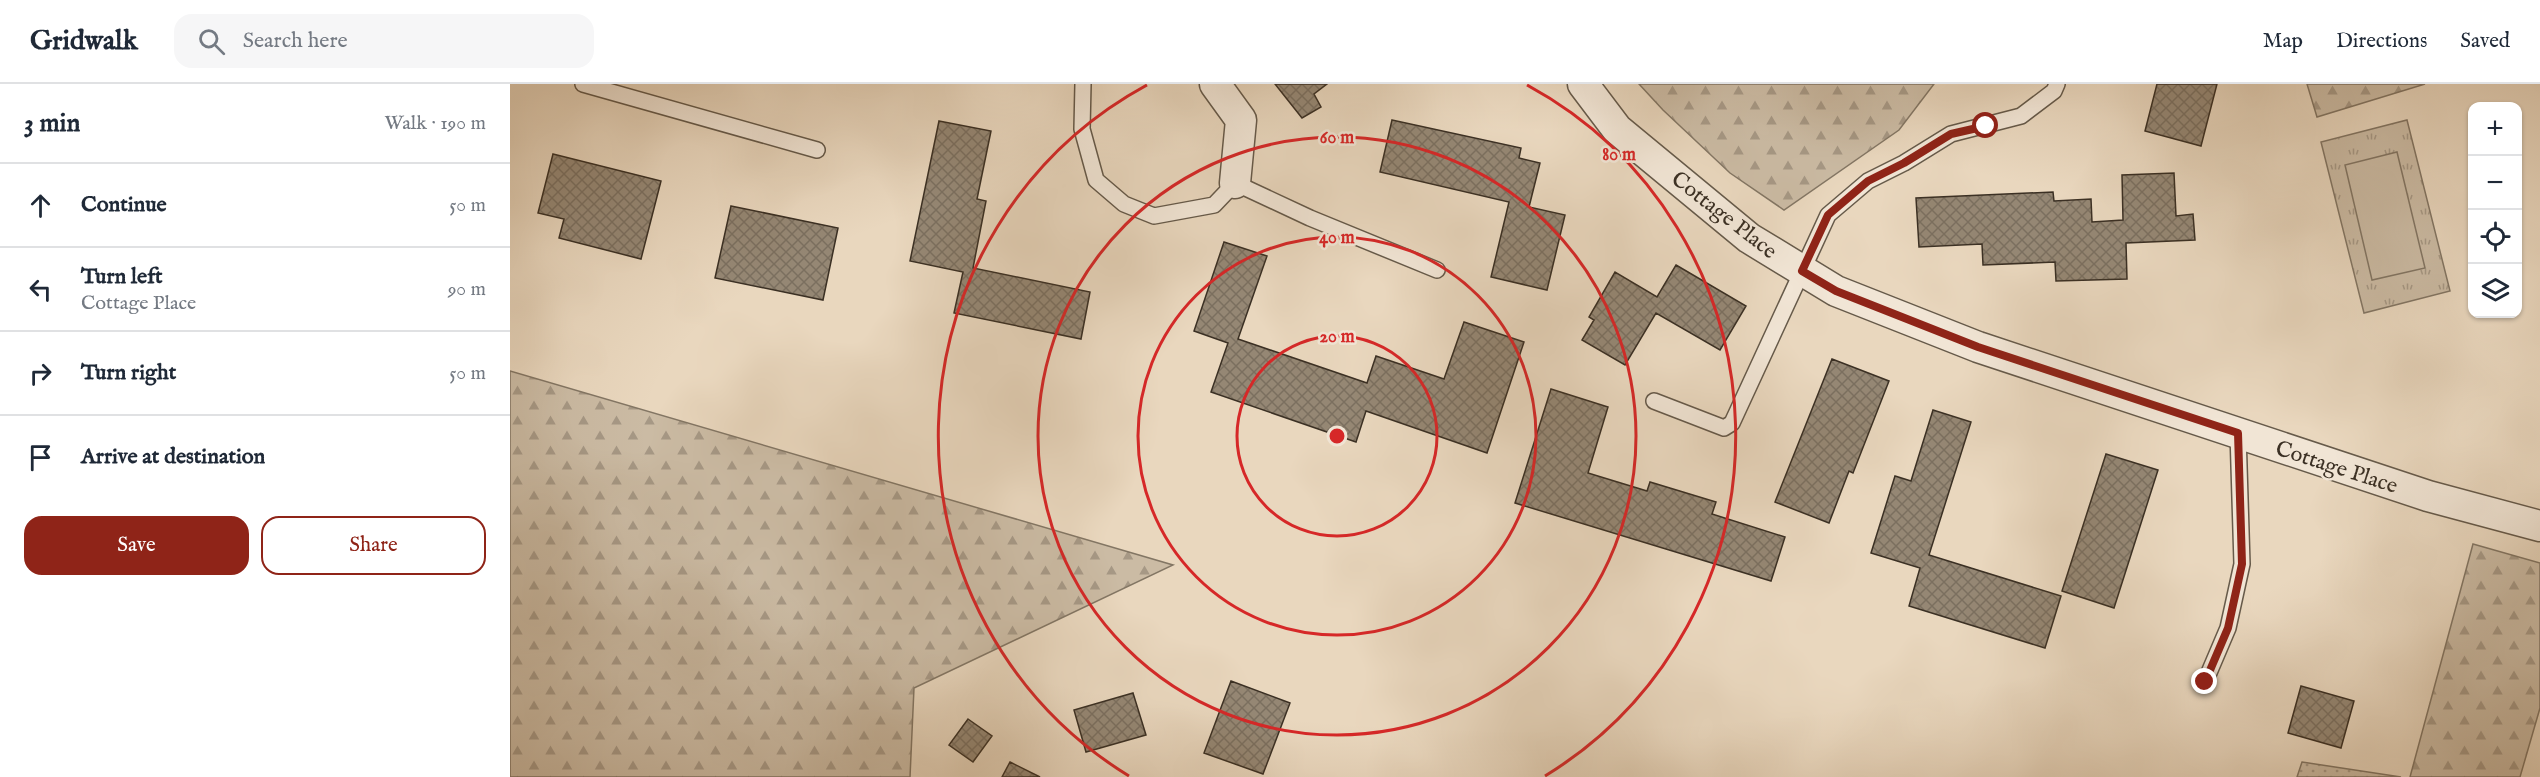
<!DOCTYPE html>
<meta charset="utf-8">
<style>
:root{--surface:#fff;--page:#f6f6f7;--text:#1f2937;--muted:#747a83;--line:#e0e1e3;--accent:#8f2418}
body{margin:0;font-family:"IM FELL English",serif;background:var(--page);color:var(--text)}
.controls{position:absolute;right:18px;top:18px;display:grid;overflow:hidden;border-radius:12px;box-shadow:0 2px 4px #0004}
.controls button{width:54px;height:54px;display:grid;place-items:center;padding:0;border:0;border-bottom:2px solid var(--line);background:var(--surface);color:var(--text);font:30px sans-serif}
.stop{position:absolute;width:18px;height:18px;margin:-14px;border:4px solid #8f2418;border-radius:50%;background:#fff}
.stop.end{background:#8f2418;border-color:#fff;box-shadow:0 2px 6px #0008}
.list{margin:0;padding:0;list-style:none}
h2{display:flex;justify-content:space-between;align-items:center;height:78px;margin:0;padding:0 24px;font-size:26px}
h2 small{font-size:20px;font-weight:400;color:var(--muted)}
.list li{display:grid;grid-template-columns:39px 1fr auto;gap:18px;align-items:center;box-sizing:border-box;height:84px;padding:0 24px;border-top:2px solid var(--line)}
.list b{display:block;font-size:22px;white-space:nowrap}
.list p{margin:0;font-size:20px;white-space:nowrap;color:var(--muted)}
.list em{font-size:20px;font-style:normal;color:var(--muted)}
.actions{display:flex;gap:12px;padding:18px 24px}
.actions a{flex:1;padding:14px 0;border:2px solid var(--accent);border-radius:18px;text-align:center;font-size:21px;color:var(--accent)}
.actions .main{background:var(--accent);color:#fff}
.icon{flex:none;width:33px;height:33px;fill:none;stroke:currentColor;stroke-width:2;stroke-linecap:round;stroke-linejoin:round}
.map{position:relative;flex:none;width:2030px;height:693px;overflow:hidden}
header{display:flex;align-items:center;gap:36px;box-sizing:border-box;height:84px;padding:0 30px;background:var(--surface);border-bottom:2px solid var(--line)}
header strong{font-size:28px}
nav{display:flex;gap:33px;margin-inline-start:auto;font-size:21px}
.search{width:420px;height:54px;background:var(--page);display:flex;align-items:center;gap:15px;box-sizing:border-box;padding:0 21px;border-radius:18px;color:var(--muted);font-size:22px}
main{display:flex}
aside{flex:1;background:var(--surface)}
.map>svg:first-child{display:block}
</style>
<header>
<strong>Gridwalk</strong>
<div class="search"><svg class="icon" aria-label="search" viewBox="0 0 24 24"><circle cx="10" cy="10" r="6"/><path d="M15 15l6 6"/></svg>Search here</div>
<nav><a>Map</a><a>Directions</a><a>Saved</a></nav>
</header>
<main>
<aside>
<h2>3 min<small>Walk · 190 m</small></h2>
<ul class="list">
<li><svg class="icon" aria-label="ahead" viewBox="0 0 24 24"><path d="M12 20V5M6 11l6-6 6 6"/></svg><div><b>Continue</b></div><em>50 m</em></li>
<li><svg class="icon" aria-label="left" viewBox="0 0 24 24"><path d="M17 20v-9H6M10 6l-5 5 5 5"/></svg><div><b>Turn left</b><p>Cottage Place</p></div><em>90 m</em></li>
<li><svg class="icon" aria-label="right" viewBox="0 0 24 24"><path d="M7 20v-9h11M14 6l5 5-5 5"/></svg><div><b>Turn right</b></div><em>50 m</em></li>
<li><svg class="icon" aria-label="arrive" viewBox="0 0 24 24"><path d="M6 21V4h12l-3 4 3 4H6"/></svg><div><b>Arrive at destination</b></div></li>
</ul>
<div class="actions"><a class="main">Save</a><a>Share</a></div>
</aside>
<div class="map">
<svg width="2030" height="693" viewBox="0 0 2030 693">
<defs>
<pattern id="grass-dots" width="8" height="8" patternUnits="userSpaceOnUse" patternTransform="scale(1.5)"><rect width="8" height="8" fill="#cbbba4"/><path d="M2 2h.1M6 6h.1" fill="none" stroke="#a69885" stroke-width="1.8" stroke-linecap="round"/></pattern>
<pattern id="forest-firs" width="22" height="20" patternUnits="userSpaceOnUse" patternTransform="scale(1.5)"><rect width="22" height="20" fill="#cbbba4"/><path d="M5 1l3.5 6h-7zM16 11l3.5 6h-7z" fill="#a69885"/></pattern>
<pattern id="park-tufts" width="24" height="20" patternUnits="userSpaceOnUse" patternTransform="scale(1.5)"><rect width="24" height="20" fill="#cbbba4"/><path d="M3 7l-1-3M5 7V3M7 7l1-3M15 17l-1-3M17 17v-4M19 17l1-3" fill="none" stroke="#a69885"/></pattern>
<pattern id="building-cross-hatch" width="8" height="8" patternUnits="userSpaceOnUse" patternTransform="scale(1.5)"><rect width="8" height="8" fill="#958774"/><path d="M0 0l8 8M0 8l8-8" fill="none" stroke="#7b6f5f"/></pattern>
</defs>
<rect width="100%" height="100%" fill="#e9d7be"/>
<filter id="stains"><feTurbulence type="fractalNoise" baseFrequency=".00333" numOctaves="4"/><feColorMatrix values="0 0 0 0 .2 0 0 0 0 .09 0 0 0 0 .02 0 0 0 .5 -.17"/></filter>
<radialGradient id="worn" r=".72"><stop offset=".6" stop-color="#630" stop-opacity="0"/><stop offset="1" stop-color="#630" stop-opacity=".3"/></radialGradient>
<path fill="url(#grass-dots)" stroke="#837664" stroke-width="1.5" d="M1792,678L1891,693H1787Z"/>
<path fill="url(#forest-firs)" stroke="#837664" stroke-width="1.5" d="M1129,0H1424L1389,46L1274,126L1220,89L1153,26Z
M1797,0H1915L1807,33Z
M0,287L663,481L404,604L400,693H0Z
M1963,460L2030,479V624L2010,693H1900Z"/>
<path fill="url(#park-tufts)" stroke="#837664" stroke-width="1.5" d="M1897,36L1940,207L1854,229L1811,58Z"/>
<path fill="#cbbba4" stroke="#837664" stroke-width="1.5" d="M1887,68L1915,184L1862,196L1835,81Z"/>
<path fill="url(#building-cross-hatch)" stroke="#3b3024" stroke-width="1.5" d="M765,0H817L804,10L811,23L792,34Z
M1647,0H1707L1691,62L1635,47Z
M882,36L1011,64L1009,74L1030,79L1019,123L1055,131L1037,206L981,193L999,118L870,88Z
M429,37L481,47L467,115L476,117L463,184L580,208L571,255L444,229L453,188L400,177Z
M43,70L151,97L131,175L49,154L54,135L28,129Z
M1664,89L1666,132L1683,130L1685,156L1616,159L1617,195L1546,197L1545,178L1473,181L1472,160L1409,163L1406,114L1543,108L1544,117L1581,115L1582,138L1613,136L1612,91Z
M221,122L328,144L313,216L205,194Z
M714,158L757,172L728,255L857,299L866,272L934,295L954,238L1014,258L977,369L856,327L846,358L701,308L718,259L684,247Z
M1166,181L1236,222L1210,266L1146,229L1115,281L1072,256L1084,236L1079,233L1105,188L1147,213Z
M1322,275L1379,297L1343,389L1339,387L1319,439L1265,418Z
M1041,305L1098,323L1078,389L1137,407L1140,398L1206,418L1202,430L1275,453L1261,497L1005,419Z
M1423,326L1461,338L1419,471L1551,512L1535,564L1399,522L1410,484L1361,469L1385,392L1401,397Z
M1596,370L1648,386L1604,524L1552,507Z
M721,597L780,619L753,690L694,669Z
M1791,602L1844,617L1831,664L1778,649Z
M623,609L636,651L576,668L564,626Z
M458,635L482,652L463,678L439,661Z
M500,678L530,693H492Z"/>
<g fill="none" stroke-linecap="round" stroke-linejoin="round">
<defs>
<path id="service" d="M73,0L307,66
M573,0L572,45L586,96L614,120L644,132L704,121L725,99L800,134L927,186
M1144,317L1214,344L1222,339L1318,131L1358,97L1394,79L1441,50L1511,32L1544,7L1547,0
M1695,598L1718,544L1732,480L1728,349"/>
<path id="minor" d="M705,0L731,36L725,99
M1073,0L1107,45L1239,154L1326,207L1468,263L1918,412L2030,442"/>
</defs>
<use href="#service" stroke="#665a4a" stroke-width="18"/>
<use href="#minor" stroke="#665a4a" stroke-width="33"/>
<use href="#service" stroke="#f1e5d5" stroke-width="15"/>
<use href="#minor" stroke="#f1e5d5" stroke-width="30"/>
</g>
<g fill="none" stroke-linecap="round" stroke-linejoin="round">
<path stroke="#8f2418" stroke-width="8" d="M1476,42L1441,50L1394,79L1358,97L1318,131L1292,187L1326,207L1468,263L1728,349L1732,480L1718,544L1695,598"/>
</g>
<g fill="none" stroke="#d62828" stroke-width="3">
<circle cx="827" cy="352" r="100"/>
<circle cx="827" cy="352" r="199"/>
<circle cx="827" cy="352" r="299"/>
<path d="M619 692A399 399 0 0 1 637 1M1017 1A399 399 0 0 1 1035 692"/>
</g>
<g text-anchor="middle" stroke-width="5" stroke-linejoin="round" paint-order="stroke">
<g font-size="22" fill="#3b3024" stroke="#f1e5d5">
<text transform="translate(1215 130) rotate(38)" y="8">Cottage Place</text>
<text transform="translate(1827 382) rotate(18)" y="8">Cottage Place</text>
</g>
</g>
<circle cx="827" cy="352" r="9" fill="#d62828" stroke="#f1e5d5" stroke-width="3"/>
<g font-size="18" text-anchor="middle" font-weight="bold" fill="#d62828" stroke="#f1e5d5" stroke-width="5" stroke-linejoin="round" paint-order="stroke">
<text x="827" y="59">60 m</text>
<text x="1109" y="76">80 m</text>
<text x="827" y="159">40 m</text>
<text x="827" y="258">20 m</text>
</g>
<rect width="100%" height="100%" filter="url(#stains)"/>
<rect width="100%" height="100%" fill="url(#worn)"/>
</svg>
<div class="controls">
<button>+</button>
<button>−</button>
<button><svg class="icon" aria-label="locate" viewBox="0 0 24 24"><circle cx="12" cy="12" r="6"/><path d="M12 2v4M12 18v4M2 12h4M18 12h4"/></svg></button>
<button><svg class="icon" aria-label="layers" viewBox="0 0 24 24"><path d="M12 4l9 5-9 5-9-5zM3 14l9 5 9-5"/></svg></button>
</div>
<div class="stop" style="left:1476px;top:42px"></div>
<div class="stop end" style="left:1695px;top:598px"></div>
</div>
</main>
